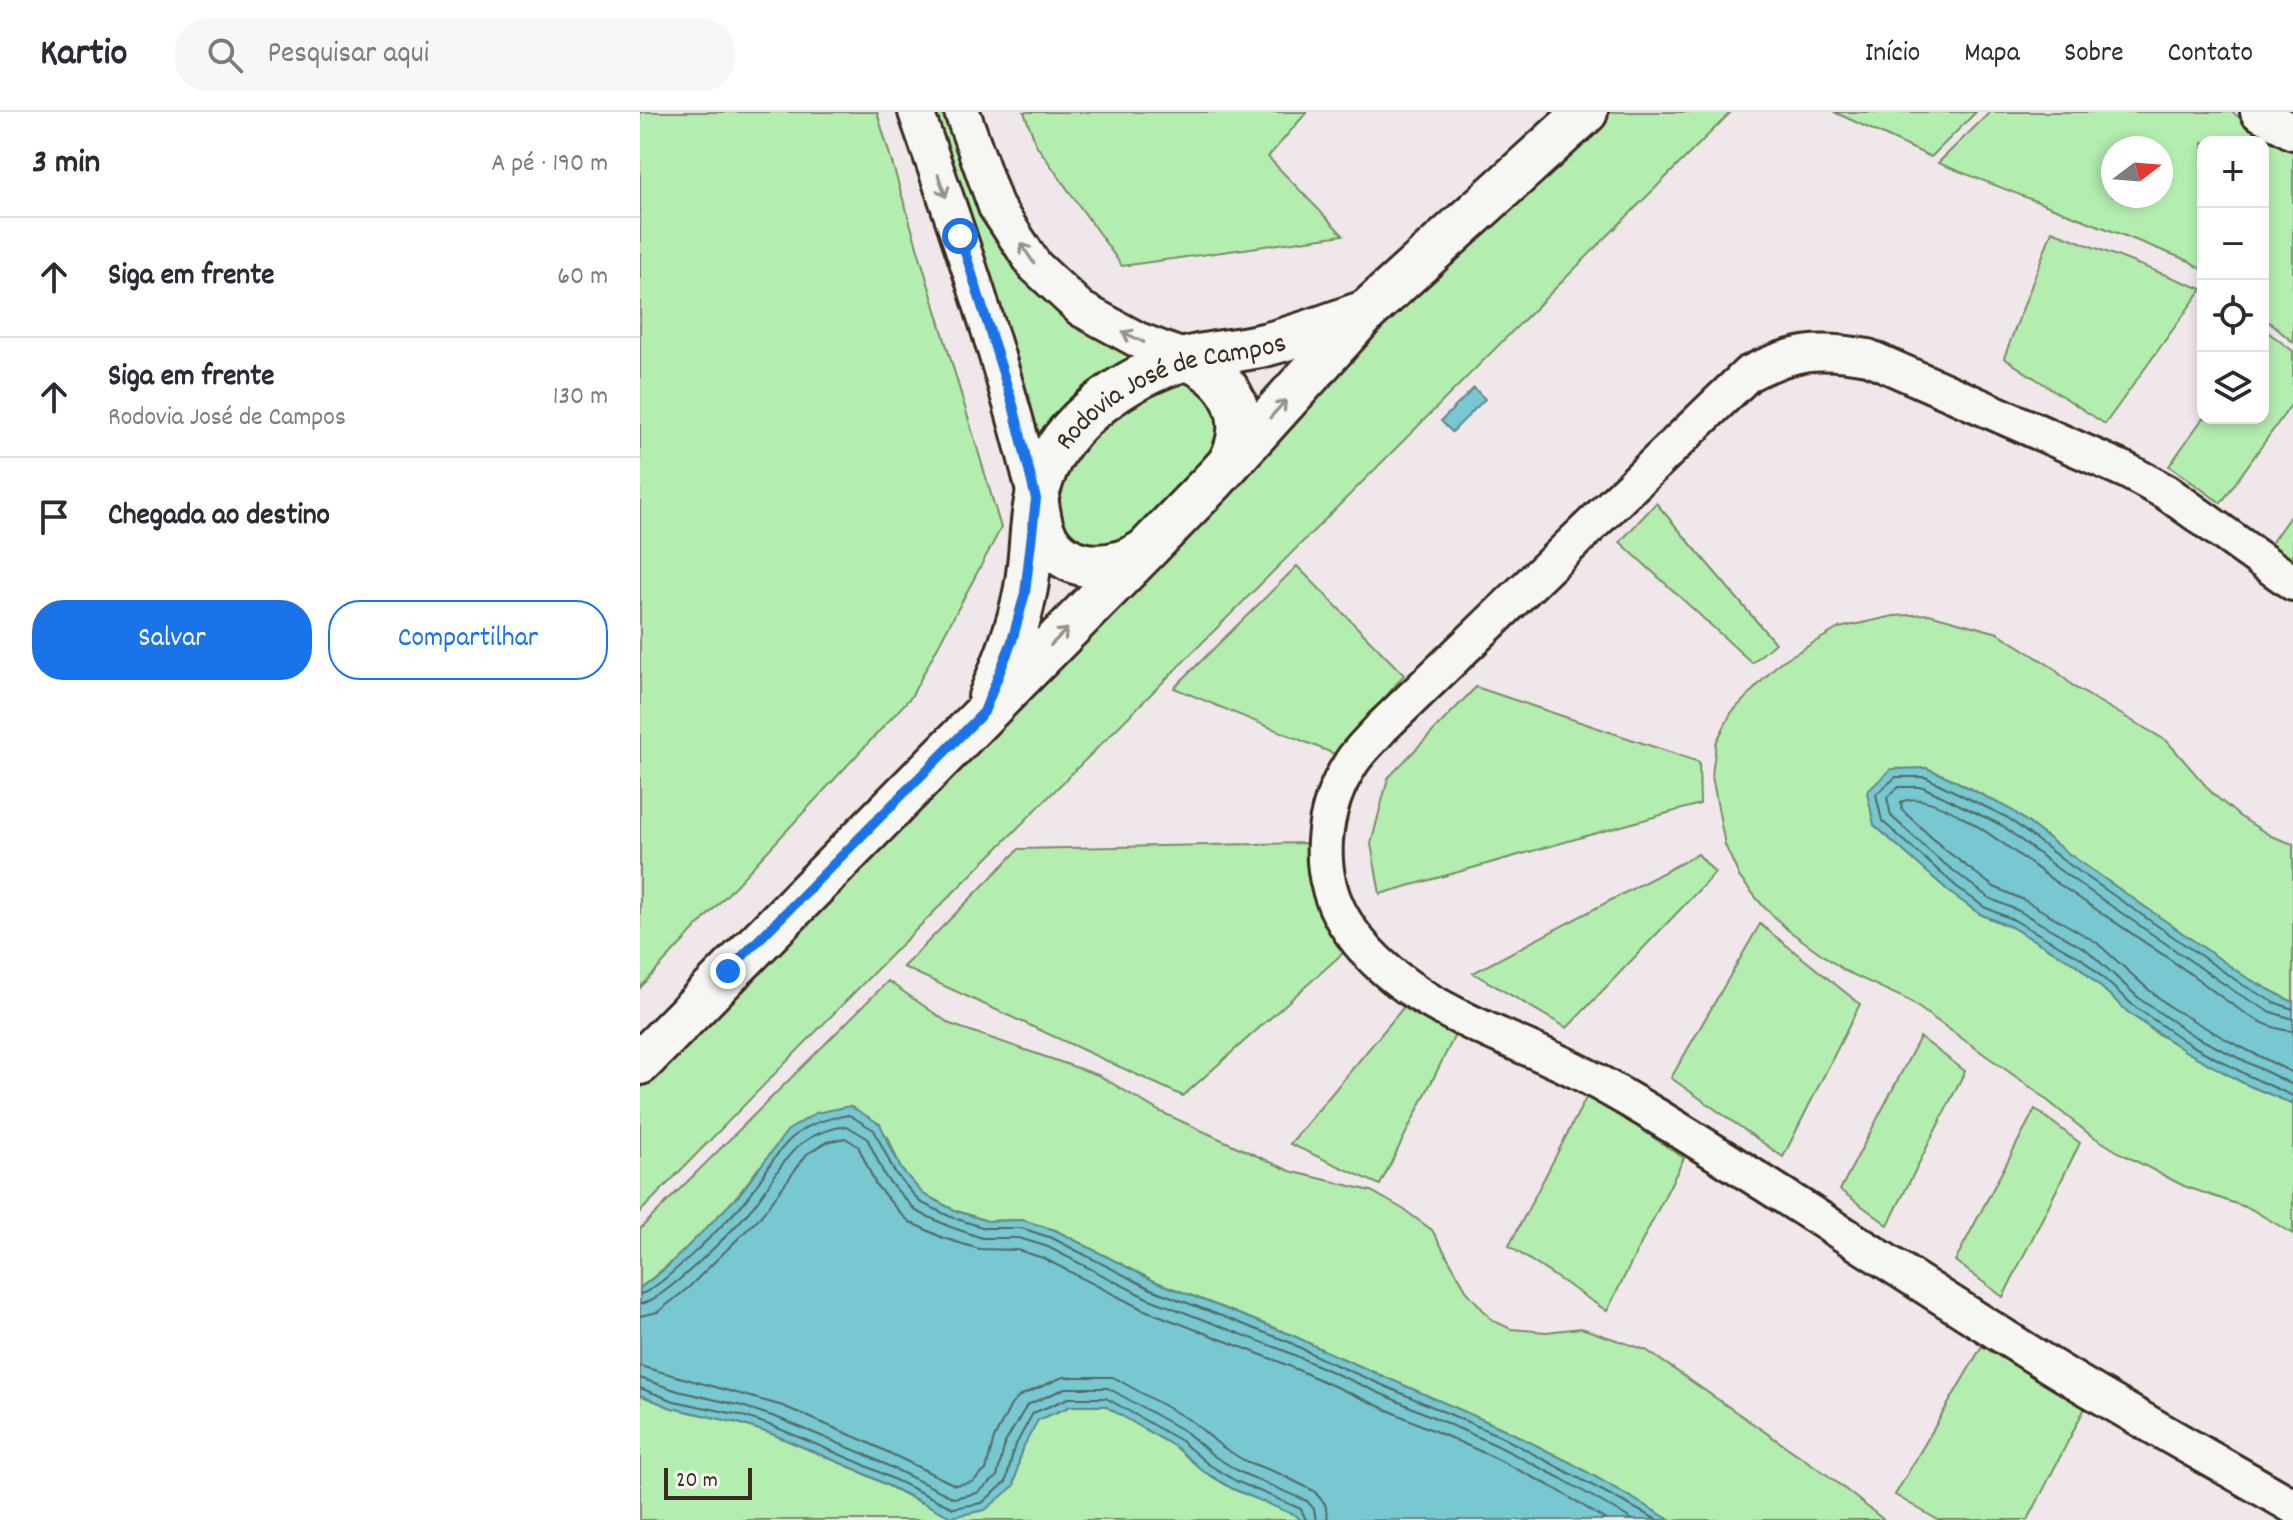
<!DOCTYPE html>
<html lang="pt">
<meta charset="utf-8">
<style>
:root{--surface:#fff;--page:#f7f7f7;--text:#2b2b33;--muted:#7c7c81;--line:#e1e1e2;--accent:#1a73e8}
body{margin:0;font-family:Dekko,sans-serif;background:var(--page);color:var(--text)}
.controls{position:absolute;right:24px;top:24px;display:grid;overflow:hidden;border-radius:16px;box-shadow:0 4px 12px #0003}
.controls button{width:72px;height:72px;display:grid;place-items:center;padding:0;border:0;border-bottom:2px solid var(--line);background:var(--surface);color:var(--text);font:40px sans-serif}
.compass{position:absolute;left:1461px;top:24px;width:72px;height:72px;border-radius:50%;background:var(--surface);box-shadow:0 4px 12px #0003;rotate:74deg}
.scale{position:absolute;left:24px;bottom:20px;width:88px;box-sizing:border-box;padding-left:8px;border:4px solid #3b2a1e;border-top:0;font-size:22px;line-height:28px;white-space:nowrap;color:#3b2a1e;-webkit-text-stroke:6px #f6f6f2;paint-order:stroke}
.stop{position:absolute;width:24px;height:24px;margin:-18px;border:6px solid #1a73e8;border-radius:50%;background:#fff}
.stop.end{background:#1a73e8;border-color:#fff;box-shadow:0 2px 8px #0008}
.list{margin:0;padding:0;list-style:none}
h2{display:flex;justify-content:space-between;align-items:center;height:104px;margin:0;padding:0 32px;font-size:34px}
h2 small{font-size:26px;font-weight:400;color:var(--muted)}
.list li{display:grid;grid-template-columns:52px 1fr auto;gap:24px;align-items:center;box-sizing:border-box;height:120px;padding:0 32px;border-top:2px solid var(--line)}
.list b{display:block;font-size:30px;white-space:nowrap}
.list p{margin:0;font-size:26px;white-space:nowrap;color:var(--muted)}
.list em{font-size:26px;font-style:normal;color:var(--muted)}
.actions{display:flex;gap:16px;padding:24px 32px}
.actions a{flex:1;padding:18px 0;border:2px solid var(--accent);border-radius:32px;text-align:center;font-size:28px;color:var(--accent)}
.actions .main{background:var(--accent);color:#fff}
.icon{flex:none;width:44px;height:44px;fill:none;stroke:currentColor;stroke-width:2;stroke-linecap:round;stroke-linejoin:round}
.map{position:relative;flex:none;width:1653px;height:1408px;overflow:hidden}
header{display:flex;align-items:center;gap:48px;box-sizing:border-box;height:112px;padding:0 40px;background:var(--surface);border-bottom:2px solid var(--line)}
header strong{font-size:38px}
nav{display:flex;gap:44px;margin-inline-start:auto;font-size:28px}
.search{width:560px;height:72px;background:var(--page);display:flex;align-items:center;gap:20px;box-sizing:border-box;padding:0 28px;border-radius:32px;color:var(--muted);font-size:30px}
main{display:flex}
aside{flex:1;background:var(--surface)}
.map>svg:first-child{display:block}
</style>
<header>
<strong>Kartio</strong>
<div class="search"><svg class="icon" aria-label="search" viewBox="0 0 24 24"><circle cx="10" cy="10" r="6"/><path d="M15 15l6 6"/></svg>Pesquisar aqui</div>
<nav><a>Início</a><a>Mapa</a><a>Sobre</a><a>Contato</a></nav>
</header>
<main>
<aside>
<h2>3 min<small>A pé · 190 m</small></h2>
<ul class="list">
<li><svg class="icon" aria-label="ahead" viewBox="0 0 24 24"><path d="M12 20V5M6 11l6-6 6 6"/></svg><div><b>Siga em frente</b></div><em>60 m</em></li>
<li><svg class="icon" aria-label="ahead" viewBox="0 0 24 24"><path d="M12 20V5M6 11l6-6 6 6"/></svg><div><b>Siga em frente</b><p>Rodovia José de Campos</p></div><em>130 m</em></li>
<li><svg class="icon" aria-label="arrive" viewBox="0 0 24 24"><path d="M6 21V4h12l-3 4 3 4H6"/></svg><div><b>Chegada ao destino</b></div></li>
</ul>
<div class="actions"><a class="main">Salvar</a><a>Compartilhar</a></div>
</aside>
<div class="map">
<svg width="1653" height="1408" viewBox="0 0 1653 1408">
<rect width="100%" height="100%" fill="#f0e7eb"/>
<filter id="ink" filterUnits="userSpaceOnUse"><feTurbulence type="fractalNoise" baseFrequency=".0125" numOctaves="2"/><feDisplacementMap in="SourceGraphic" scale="16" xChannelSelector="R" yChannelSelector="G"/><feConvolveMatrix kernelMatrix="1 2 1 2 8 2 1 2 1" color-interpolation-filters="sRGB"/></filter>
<g filter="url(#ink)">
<path fill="#b4edb0" stroke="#788c67" stroke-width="2" fill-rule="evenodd" d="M0,0H237L361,416L271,585L0,876Z
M293,0H311L340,82L502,237L400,345L336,119Z
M384,0H667L628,45L703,123L482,154L397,34Z
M946,0H1091L240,854L0,1100V977L357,618L512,436Z
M1194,0H1336L1291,45Z
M1350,0H1591L1653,39V230L1623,205V30H1563V158L1549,149L1298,51ZM1473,36H1521V84H1473Z
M1412,119L1562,177L1465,312L1364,246Z
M1625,218L1653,239V290L1581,391L1529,354L1563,306H1623V221Z
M546,265L574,290L581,312L580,337L503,431L431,439L406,377L452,310Z
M1016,391L1135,531L1112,551L980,430Z
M1653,400V452L1629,434Z
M657,454L764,563L697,643L534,576Z
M1289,502L1358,521L1412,555L1434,575L1527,629L1572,681L1599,704L1631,724L1653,732V890L1607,866L1429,742L1373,699L1312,667L1286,656L1234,713L1312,782L1340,802L1371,815L1437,853L1489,901L1516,921L1605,972L1653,992V1122L1611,1097L1544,1074L1480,1041L1449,1022L1393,977L1268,888L1205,859L1148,818L1123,794L1100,766L1085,733L1072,664L1076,631L1091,601L1139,551L1199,516L1254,504Z
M836,575L1059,650L1060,692L740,782L731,732L748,666Z
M665,731L703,841L543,984L263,855L379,737Z
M1058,742L1075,761L927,916L833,861Z
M1120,812L1220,892L1143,1045L1031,966Z
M248,869L310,912L458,963L519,999L650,1059L731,1079L763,1097L792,1118L828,1181L852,1208L871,1217L906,1220L941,1216L1006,1238L1186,1362L1244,1408H1030L931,1351L864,1317L683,1238L652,1223L514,1169L415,1118L382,1108L347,1109L314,1098L283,1082L261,1057L248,1025L119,1055C87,1101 44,1141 0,1176V1117Z
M772,885L817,919L740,1073L650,1032Z
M1280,925L1325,959L1248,1113L1200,1078Z
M948,982L1044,1046L967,1199L869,1134Z
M1395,997L1440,1031L1363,1185L1315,1149Z
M1342,1234L1445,1296L1388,1408H1298L1255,1383Z
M0,1283L32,1296L98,1311L132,1322L217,1358L281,1391L374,1374L381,1339L397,1308L431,1294H465L537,1336L563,1359L593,1377L658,1404L660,1408H0Z"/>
<path fill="#77c8d1" stroke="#5f8989" stroke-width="2" d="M834,276L845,287L812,320L801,309Z
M1286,656L1312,667L1373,699L1429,742L1607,866L1653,890V992L1605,972L1545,939L1489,901L1437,853L1371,815L1340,802L1312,782L1234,713L1227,680L1251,657Z
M210,994L240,1012L261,1057L283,1082L314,1098L347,1109L382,1108L415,1118L514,1169L652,1223L683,1238L864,1317L931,1351L1030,1408H660L657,1404L593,1377L563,1359L537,1336L465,1294H431L398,1308L381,1339L374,1374L345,1398L311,1405L217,1358L132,1322L98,1311L32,1296L0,1283V1176L27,1155L99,1083L147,1019L176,1001Z"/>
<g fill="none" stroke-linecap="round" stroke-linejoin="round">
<path stroke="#536966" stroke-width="2" d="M1653,897L1633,890L1603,873L1424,749L1368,706L1285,665H1256L1236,682L1242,709L1317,775L1344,795L1374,808L1441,846L1495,895L1549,932L1609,964L1653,984
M1653,907L1628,899L1597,881L1418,757L1363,714L1283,675H1259L1247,685L1251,704L1297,746L1349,786L1379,799L1447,838L1501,888L1554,924L1653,973
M1653,919C1618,918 1576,880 1548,860C1505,830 1461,801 1417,771C1388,751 1295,672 1261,690L1262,698L1304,737L1354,775L1384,788L1456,830L1509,878L1533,897L1589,929L1653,961
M0,1182C18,1180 90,1106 105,1089C122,1069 133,1042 153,1025C169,1011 189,1006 209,1003L234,1018L255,1061L280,1090L311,1105L345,1116H381L412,1126L511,1177L649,1230L680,1246L860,1324L1017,1408
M0,1192C23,1190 95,1116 112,1096C129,1076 141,1047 162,1031C176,1021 190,1016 207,1014L227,1026L246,1066L276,1099L308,1114L342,1126H379L408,1135L507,1186L645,1239L856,1333L922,1367L993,1408
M0,1204L18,1200L48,1176L121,1104L167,1042L187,1030L205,1026L218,1034L236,1073L262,1103L270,1110L303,1126L339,1137L378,1138L403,1146L502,1197L640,1250L851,1344L916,1377L966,1408
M0,1254L143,1294L229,1331L315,1373L332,1370L346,1358L354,1326L371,1293L380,1284L423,1265H473L553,1310L581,1334L605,1349L638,1361L674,1379L685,1392L688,1408
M0,1266L38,1279L102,1294L138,1306L224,1342L314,1386L337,1381L357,1365L365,1331L387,1293L426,1276H468L546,1320L574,1344L600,1360L667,1389L674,1397L676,1408
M0,1276L34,1289L100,1303L135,1315L220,1351L313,1396L342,1391L366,1370L374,1336L393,1301L429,1286H466L541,1329L568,1352L596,1369L661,1397L666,1408"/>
<defs>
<path id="minor" d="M276,0C321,128 364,255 396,387
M322,0L356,95L395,154L441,197L498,228L548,247
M1618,0L1653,20
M1653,471L1526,380L1487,359L1228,245C1178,236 1154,239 1108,262L742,615C732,627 719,638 711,651C681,697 674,760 704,809C752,888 846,915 925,953C956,968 988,987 1018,1005C1150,1086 1278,1171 1409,1253C1489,1302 1572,1347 1653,1394"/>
<g id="major">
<path d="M548,247C591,266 613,305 590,350"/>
<path d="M397,392C399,402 400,414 405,423C425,461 471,460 503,440"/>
<path id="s1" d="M350,585C364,551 378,517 385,481C393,444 389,403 402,367C421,309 489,263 546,247C571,240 598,239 624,233C657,225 689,213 722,201"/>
<path d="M0,951L507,437L575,367L727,199L946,0"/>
</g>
</defs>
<use href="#minor" stroke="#3b2a1e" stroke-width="40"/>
<use href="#major" stroke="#3b2a1e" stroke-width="48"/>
<use href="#minor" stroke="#f6f6f2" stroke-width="34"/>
<use href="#major" stroke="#f6f6f2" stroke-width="42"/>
</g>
<defs><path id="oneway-shaft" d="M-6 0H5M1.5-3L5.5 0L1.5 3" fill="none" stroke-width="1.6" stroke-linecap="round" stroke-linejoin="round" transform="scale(2)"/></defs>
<g stroke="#989088">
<use href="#oneway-shaft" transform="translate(302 74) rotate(71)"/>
<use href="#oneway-shaft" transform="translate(387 141) rotate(-124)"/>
<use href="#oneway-shaft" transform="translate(493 225) rotate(-154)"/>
<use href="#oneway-shaft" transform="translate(638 297) rotate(-48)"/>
<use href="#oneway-shaft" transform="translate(419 525) rotate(-45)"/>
</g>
</g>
<g fill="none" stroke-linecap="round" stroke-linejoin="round" filter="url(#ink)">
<path stroke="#1a73e8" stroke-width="10" d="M88,859L344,600L372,529L385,481L396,387L373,293L320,124"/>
</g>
<g text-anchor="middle" stroke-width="6" stroke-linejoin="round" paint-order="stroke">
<g font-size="28" fill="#3b2a1e" stroke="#f6f6f2">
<text dy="10" stroke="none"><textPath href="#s1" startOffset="392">Rodovia José de Campos</textPath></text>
</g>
</g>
</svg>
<div class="controls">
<button>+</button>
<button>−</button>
<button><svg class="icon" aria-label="locate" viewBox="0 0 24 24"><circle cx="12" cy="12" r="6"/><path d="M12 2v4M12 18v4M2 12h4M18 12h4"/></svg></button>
<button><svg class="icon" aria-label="layers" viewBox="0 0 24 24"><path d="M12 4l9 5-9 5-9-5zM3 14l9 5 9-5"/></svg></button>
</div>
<svg class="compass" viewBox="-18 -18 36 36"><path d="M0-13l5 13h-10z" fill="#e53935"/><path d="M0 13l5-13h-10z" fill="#7c7c81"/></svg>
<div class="scale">20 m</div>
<div class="stop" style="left:320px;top:124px"></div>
<div class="stop end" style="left:88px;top:859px"></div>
</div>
</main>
